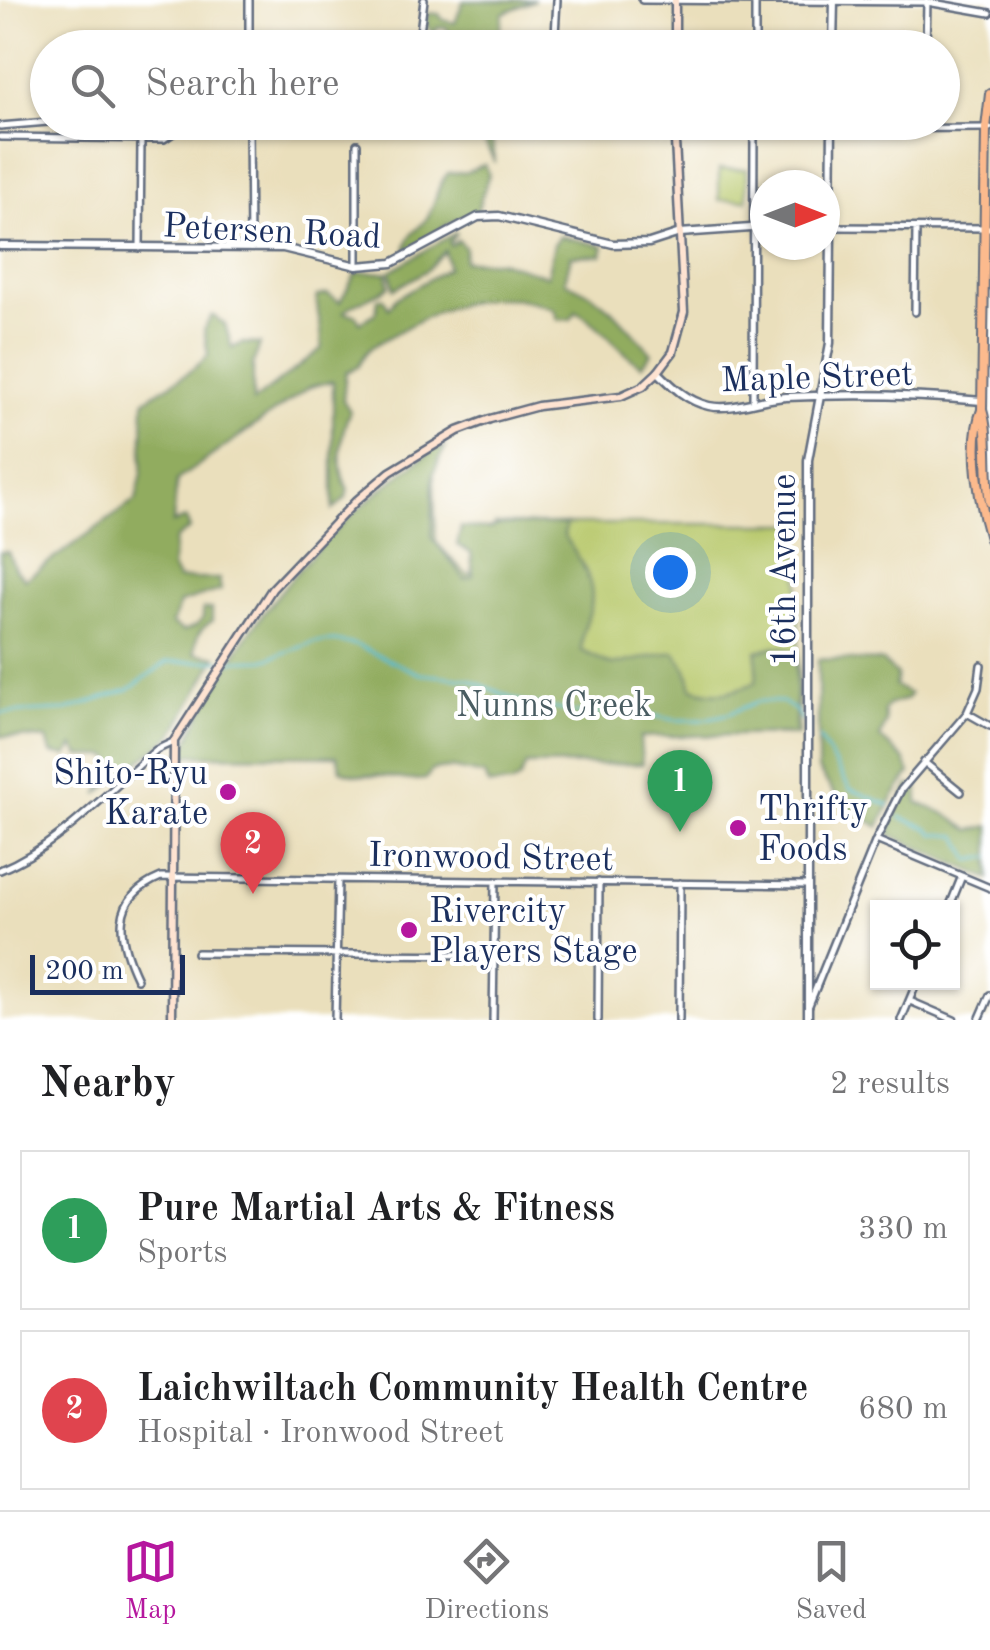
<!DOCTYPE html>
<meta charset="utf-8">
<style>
:root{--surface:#fff;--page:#f6f6f6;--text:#202124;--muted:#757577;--line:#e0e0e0;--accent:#b5179e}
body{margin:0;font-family:"Old Standard TT",serif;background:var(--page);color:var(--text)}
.controls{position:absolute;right:30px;bottom:30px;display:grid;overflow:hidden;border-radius:0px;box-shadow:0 2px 8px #0004}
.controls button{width:90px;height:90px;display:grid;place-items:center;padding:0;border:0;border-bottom:2px solid var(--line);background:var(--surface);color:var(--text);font:50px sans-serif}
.compass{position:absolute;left:750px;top:170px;width:90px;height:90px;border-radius:50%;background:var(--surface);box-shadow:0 2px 8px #0004;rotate:90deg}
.scale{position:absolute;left:30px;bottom:25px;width:155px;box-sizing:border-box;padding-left:10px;border:5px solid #1b2f5e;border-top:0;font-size:28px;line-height:35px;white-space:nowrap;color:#1b2f5e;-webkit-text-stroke:8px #fff;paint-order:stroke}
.you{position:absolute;left:670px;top:572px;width:35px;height:35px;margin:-25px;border:8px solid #fff;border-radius:50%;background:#1a73e8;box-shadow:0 0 0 15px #1a73e833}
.badge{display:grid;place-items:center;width:65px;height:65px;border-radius:50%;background:var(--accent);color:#fff;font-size:32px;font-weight:700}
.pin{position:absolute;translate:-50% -82px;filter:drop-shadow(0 2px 5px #0008)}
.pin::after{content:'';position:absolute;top:52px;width:35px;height:30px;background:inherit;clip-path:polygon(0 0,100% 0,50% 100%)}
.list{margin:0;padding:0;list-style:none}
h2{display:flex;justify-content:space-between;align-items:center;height:130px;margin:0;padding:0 40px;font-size:42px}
h2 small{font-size:32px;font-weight:400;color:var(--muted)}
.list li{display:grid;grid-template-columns:65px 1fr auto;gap:30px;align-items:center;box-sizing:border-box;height:160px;margin:0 20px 20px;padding:0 20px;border:2px solid var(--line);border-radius:0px}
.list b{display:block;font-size:38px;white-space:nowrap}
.list p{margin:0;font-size:32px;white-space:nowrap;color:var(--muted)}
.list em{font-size:32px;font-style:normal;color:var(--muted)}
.icon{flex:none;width:55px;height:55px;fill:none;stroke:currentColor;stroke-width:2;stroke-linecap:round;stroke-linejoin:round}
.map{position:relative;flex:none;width:990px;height:1020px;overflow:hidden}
.search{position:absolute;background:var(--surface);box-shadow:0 2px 8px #0004;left:30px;right:30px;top:30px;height:110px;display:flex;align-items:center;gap:25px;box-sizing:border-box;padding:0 35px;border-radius:55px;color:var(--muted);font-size:38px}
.sheet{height:490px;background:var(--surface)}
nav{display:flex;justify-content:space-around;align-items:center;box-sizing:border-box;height:140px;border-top:2px solid var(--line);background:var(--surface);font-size:28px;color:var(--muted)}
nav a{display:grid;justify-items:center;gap:5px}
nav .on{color:var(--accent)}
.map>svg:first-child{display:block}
</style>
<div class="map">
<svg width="990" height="1020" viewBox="0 0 990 1020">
<rect width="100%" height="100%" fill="#fff"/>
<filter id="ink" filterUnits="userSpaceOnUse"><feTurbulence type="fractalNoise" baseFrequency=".01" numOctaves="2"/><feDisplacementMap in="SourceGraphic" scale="20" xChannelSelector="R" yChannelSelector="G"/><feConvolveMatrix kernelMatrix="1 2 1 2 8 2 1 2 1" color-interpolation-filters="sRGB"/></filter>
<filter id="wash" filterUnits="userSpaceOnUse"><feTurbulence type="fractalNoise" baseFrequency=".0048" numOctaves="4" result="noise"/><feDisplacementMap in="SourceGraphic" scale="40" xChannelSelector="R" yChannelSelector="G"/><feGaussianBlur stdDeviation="2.25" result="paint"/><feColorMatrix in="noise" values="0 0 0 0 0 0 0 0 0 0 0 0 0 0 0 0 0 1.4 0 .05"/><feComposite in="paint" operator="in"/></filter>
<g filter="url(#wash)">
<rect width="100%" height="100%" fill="#eadfbc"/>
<path fill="#b7c86b" stroke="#697c64" stroke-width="2.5" d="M719,169H747V200H719Z
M433,455L436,542L466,574L496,573L495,524H799L798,735L640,734L360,509Z"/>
<path fill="#91ac5f" stroke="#566e5e" stroke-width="2.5" d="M535,0L503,13L498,47H465V40L452,38L446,27H437L434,34L427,26V13L439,14L443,20L455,23L463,1Z
M450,123H490L495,163L480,133L455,129Z
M485,164L489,174L477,212C446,221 432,237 405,251C409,231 416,233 427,218C436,204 436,186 448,173L467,172Z
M457,232L449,243L451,246L458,240L465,248L464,261H500L547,276L554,244L560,236L604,246L602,255L571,256L565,281L591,294L615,313L652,353L642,366C616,349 605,328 576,311L571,319L558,320L555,310C502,284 445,304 398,332C379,343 366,346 358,367L346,372L343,400L350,411C341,431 335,469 348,488L346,498L333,510V381L310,387L177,480L173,523L186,518L190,529L175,539L172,567L178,579H219L221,590L180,603L172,624L183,631L196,626L203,618V609H212V621C199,630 195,636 195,653L217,657L172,736L98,794L116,768L109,756H80L74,746L67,756L51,753L47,739L0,736V552H8L15,569L25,579L136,500L142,472L144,401C165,385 191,375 208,355L204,329L212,315L225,324L232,348L243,343L260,344L253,364V402L321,349C324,330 316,316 317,296L328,294L340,302L356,273L387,272L389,286C375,298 356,300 344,312L356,315L360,322L376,313L378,299L383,298L389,308L395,299L448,268L445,251L427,270L394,289L390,271Z
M445,447L433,474L432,538L465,579L473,576L471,553L457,545L461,527L489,529L499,525L566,524L564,536C579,558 598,583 590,611C585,627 581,634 582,651L612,665L674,652L687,669L692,688C717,696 732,693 756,682L757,651L776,646L796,651L795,734L640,737L642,764L526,765L520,779L512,784L489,785L484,775L450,768L432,770L426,779C409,782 400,778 383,776C365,774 359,778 341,770L337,756L182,755C235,630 325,524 436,448Z
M818,659L882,661L897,675L895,686L910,694L907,699L888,705L884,710L886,722L880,738L904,759L910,773L892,799L879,827L841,803L818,770Z
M909,785L918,788V803L944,813L970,830L990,826V879L890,835L892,818Z"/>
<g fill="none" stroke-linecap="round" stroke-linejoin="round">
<path stroke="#50bacc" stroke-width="2.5" d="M229,661L264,660L315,642L335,641L356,645L420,674L468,679L524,703L578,713L645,714L675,720H701L728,714L759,701L783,702L795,710L803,721
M0,713L67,710L128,690L167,662L221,661
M819,738L850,789L889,805
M900,817L928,828L934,834L958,836L970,860L990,857"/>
</g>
</g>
<g filter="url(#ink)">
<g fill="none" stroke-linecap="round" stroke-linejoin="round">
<defs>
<path id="minor" d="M642,0L927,2L990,13
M555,35L557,0
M178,48V39
M249,48V0
M418,48L424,0
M755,48V1
M926,48L927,1
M102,122L105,131
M249,122L250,248
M405,124V122
M0,126L48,122
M674,130L990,128
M0,137L164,139L173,133L178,122
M831,227L990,228
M140,248L141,139
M357,266V144
M915,312L916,228
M753,402L754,122
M967,713L990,726
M924,762L961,792
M876,840L990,888
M0,870C59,846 108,791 156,750L173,742
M949,908L962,876
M197,953L493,955
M137,979C117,937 110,898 161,877L807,885
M910,1001L954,1020
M809,1005L876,840L901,790L967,713L978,688L981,665
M335,1020L338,879
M493,1020L495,881
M598,1020L599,882
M679,1020L680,883
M901,1020L917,982
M979,1020L990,995"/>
<path id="tertiary" d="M833,48L834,0
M0,246L283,248L357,266L392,263L478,217L499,216L613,244L649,243L680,233L765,227
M658,372C673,387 687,401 709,406C733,411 762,398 786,397C852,394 917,395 982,401
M808,1020V460L830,343L832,122"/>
<path id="secondary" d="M675,48V0
M172,1020L174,741L272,589L356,501L390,472L458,431L490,419L538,406L621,396L643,386L658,372L673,352L684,312L674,122"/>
<path id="primary" d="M990,94L986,128L982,410C968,442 980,506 990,539
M982,410C990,436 985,473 990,502"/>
</defs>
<use href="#minor" stroke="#636d7f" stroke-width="10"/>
<use href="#tertiary" stroke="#636d7f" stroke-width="11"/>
<use href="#secondary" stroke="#636d7f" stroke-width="11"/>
<use href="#primary" stroke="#636d7f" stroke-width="12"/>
<use href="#minor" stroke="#fff" stroke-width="5"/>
<use href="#tertiary" stroke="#fff" stroke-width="6"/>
<use href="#secondary" stroke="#fee3d1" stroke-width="6"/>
<use href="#primary" stroke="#fcba8d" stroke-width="8"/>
</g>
</g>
<g fill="#b5179e" stroke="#fff" stroke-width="4">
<circle cx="228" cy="792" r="10"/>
<circle cx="738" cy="828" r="10"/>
<circle cx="409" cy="930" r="10"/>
</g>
<g text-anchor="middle" stroke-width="8" stroke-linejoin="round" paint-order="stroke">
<g font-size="35" fill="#1b2f5e" stroke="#fff">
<text transform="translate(272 230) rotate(3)" y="12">Petersen Road</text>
<text transform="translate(817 376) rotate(-2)" y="12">Maple Street</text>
<text transform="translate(783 570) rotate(-90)" y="12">16th Avenue</text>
<text transform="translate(491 856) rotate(1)" y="12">Ironwood Street</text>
</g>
<g font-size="35" fill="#4a5d62" stroke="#fff">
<text x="554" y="716">Nunns Creek</text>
</g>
<g font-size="35" fill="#1b2f5e" stroke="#fff" text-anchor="start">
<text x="208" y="784" text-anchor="end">Shito-Ryu<tspan x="208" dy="40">Karate</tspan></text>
<text x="758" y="820">Thrifty<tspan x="758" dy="40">Foods</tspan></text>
<text x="429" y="922">Rivercity<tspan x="429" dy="40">Players Stage</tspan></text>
</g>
</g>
</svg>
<div class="controls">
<button><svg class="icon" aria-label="locate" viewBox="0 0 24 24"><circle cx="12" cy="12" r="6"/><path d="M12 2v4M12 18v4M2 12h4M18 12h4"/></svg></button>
</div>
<svg class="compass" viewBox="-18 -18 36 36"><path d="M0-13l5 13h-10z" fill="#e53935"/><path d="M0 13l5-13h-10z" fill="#757577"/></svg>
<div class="scale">200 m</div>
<div class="you"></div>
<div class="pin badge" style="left:680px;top:832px;background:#2e9e5b">1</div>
<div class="pin badge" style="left:253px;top:894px;background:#e0444e">2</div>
<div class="search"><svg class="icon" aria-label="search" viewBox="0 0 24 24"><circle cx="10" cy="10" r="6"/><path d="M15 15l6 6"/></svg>Search here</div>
</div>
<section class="sheet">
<h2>Nearby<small>2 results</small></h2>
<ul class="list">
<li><span class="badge" style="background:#2e9e5b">1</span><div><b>Pure Martial Arts &amp; Fitness</b><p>Sports</p></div><em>330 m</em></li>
<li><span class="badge" style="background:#e0444e">2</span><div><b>Laichwiltach Community Health Centre</b><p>Hospital · Ironwood Street</p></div><em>680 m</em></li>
</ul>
</section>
<nav>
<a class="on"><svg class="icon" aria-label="map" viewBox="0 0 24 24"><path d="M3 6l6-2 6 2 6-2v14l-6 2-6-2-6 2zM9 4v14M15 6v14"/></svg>Map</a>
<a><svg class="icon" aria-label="directions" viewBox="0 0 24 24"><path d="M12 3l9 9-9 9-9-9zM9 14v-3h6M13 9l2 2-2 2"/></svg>Directions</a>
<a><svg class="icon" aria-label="saved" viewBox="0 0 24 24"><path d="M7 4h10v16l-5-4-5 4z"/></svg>Saved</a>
</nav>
